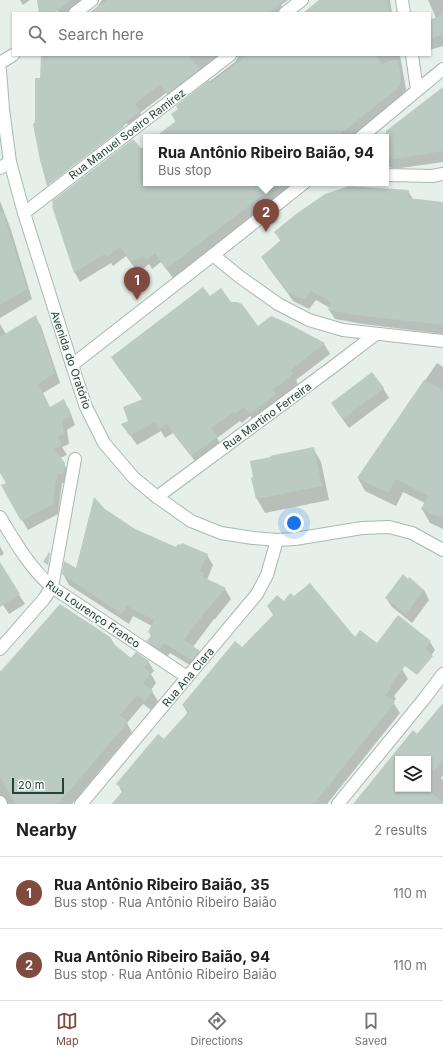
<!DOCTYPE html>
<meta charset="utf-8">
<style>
:root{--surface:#fff;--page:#f6f6f6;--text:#202124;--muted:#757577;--line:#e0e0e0;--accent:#804a3e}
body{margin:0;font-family:Inter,sans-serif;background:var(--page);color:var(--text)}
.controls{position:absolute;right:12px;bottom:12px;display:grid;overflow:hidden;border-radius:0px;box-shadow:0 1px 3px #0004}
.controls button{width:36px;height:36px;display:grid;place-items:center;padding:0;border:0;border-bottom:1px solid var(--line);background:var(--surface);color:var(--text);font:20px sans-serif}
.scale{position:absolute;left:12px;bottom:10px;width:52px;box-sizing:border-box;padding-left:4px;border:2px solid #244238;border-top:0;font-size:11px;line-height:14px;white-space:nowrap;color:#244238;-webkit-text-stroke:3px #f7fbf9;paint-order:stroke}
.you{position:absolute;left:294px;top:523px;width:14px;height:14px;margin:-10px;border:3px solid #fff;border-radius:50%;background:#1a73e8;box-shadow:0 0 0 6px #1a73e833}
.badge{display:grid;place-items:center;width:26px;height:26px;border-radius:50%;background:var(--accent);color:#fff;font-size:13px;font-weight:700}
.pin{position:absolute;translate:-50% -33px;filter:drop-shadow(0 1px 2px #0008)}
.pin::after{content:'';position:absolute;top:21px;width:14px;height:12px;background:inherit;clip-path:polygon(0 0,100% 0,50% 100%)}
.popup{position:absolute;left:143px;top:134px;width:246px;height:52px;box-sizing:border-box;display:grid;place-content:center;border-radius:0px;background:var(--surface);filter:drop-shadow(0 1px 3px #0005);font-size:13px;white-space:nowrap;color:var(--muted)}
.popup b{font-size:15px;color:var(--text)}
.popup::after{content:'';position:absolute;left:50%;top:100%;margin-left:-8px;border:8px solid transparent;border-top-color:var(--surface)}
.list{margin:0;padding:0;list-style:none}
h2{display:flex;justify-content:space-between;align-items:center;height:52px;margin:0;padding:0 16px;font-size:17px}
h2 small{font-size:13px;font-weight:400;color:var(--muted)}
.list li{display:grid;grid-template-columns:26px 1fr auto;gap:12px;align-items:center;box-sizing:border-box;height:72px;padding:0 16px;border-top:1px solid var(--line)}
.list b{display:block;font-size:15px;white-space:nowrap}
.list p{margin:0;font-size:13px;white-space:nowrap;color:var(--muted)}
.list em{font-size:13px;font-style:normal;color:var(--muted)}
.icon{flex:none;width:22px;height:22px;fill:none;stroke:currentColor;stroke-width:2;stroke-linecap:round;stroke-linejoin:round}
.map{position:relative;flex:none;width:443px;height:804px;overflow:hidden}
.search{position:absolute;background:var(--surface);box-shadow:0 1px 3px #0004;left:12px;right:12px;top:12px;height:44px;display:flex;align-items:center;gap:10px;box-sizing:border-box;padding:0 14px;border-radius:0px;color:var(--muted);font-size:15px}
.sheet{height:196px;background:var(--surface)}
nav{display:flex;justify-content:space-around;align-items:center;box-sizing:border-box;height:56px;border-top:1px solid var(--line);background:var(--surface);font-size:11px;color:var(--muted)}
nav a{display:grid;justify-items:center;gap:2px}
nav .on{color:var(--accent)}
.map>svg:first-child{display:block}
</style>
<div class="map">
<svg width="443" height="804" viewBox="0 0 443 804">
<rect width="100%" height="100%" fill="#e6efea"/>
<path fill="#0003" fill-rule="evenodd" d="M20,0H30L23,5Z
M38,0H89L72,13H58L57,11Z
M102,0H288L281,5L285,13H89L97,7Z
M321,0H390L392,13H304Z
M428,0H443V46L430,50V24L436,18Z
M43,55H400L406,89L405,94L401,100L354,137H157L176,122L172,115L179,109L177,106L235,62L238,57H235L173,103L166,93L140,113L145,121L54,194L48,185L40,158L36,123ZM127,123L128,125L49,186V183Z
M443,89V162L401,168H392L387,166L386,165V137H381Z
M146,145V183H296L173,278L161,262L152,269L149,264L143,269L142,267L137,271L126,256L113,266L111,263L80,282L75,273L53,206Z
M408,191L413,199L443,203V334L363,324L335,319L329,310L330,308L316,300L309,309L293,301L289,295L268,267L262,257L281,242L275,232Z
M0,201L11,230L32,299L0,318Z
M210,298L231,303L258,327L287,324L324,344L330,354L296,380L298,384L278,400L281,404L256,423L250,416L242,423L240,421L217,438L223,448L198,465L173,433L165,438L161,431L137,445L123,425L129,421L143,400L118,367L112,358Z
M35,317L41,326L60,383L43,393L50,408L63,400L69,409L75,425L67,430L69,444L62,447L67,455L60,458L70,474L68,483H62L58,514L28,530L2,486L7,483L0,471V324L6,334Z
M437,363L443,367V529L430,523L422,509L425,503L403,492L396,506L365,491L358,478Z
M383,388L389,398L349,428L338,413L332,403Z
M313,448L321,462L329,500L265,513L257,499L253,479Z
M104,510L134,530L177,548L207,555L213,565L207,580L225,589L231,599L215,619H214L193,647L199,651L205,662L198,670L170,653L165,659L154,652L148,641L151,636L149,632L152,626L133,616L129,624L69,585L63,574L77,570Z
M0,546L4,554L0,556Z
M0,567L5,573L25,604L9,614L1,602L0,603Z
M424,590L429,600L412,623L392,607L386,598Z
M284,602L355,639L402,669L408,679L394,696L396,699L393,702L400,713L327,804H112L122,792L118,784L164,741L188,714L183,705L242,648L274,616L268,607Z
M396,635L430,642L435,650L428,660Z
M114,645L131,659L148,661L154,671L151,674L156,683L151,690L158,701L151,710L143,704L127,723L132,732L72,804H0V670L1,672Z
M443,705V775L441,778L443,780V804H355ZM398,759H428V789H398Z"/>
<path fill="#bbcac3" d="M37,0H71L54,13H39Z
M107,0H285L268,13H90Z
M319,0H387L389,13H303Z
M443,14V34L430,39V20Z
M41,55H189L200,69L167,94L160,84L135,104L140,111L122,125L124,127L47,186L40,160L33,124L35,122V78H40Z
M247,55H376L382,64L397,59L401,79L400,84L396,90L336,137H155L176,121L171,114L178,109L176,106L209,80L211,83Z
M443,87V151L395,159H386V131Z
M133,139L146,154V183H279L166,269L155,253L146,260L143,255L137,260L136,259L131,262L120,247L107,257L105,254L74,273L52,206L53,205L52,201Z
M349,186L409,190L408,198L443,202V325L356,315L328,310L331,302L311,291L304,300L286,291V289L261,257L281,240L274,232L296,214L325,194Z
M0,212H3L27,289L0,305Z
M203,287L210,296L221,288L231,302H237L242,304L258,326L271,316L287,323L325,343L291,370L293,374L273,390L276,394L250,414L244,407L235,414L234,412L211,428L218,437L191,456L167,424L159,429L155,422L130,436L121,424L128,421L123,407L143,399L111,357Z
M36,315L55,373L38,384L50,407L64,399L71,416L62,420L64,434L58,437L62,445L54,449L65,463L63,474H57L53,504L21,521L1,485L6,483L0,473V337Z
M372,372L384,388L343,419L331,403Z
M424,380L443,390V518L436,515L435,516L421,509L428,496L396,479L389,493L357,478Z
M314,447L322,486L256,499L251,478L253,477L250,461L271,457L270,456Z
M94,497L105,509L135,529L176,547L178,544L180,545L182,543L208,554L200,571L204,573L203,577L226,588L208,609H207L184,640L200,651L192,660L164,643L159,649L146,641L152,635L148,632L154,620L127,606L122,614L62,574L64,561L76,568Z
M49,552L50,553L48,565L43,562Z
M0,562L20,594L0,607Z
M403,574L408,579L409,577L424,590L406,614L385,598Z
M310,583L355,637L360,630L377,643L398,615L431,641L425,649L433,656L417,675L405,666L389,686L391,688L385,695L395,702L314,804H112L124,790L116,784L158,734L164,739L189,711L182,705L235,641L242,647L274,614L272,612H273L267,606L277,595L284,601L290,593L294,596Z
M60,604L110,637L115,645L131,658L136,652L149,661L144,667L151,673L143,683L153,691L145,701L137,695L120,715L128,722L58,804H16L0,777V672Z
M443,703V759L434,771L428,766V759H398V789H427L443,802V804H353L413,730L417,734Z"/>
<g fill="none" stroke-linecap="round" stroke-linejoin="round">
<defs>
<path id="minor" d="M402,0L404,13
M75,13L92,0
M285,13L302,0
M412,55L417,90
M0,63L13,55
M361,137L443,69
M0,168L10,162
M24,213L230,55
M213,255L240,277L278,304L309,320L343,330L443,341
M157,497L330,369L376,334
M0,517C15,542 30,568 52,587L187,677
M0,649L44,599L52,587L75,459
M0,802L1,804
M338,804L424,699L443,674"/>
<path id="tertiary" d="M386,175L432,176L443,174
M72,365L213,255L304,183
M81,804L257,594L267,575L277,540"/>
<path id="secondary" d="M0,70L3,109L10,162L24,213L72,365L86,407L104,443L134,478L157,497L191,521L221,533L253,538L277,540L295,539L362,528L389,527L412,533L443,550"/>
</defs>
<use href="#minor" stroke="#a8b8b1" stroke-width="14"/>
<use href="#tertiary" stroke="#a8b8b1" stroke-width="14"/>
<use href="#secondary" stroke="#a4bbb2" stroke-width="14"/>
<use href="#minor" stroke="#fff" stroke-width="12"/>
<use href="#tertiary" stroke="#fff" stroke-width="12"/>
<use href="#secondary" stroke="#fff" stroke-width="12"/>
</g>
<g text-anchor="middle" stroke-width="3" stroke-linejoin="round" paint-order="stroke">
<g font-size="11" fill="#244238" stroke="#f7fbf9">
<text transform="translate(127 134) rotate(-37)" y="4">Rua Manuel Soeiro Ramirez</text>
<text transform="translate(71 360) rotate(71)" y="4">Avenida do Oratório</text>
<text transform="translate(267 416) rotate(-36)" y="4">Rua Martino Ferreira</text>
<text transform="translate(93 614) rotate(34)" y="4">Rua Lourenço Franco</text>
<text transform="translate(188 677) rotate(-50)" y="4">Rua Ana Clara</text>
</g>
</g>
</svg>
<div class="controls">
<button><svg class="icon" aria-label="layers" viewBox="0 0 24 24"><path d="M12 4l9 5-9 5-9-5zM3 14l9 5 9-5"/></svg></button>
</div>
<div class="scale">20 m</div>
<div class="you"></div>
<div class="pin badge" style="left:137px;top:300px">1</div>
<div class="pin badge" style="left:266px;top:232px">2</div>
<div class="popup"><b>Rua Antônio Ribeiro Baião, 94</b>Bus stop</div>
<div class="search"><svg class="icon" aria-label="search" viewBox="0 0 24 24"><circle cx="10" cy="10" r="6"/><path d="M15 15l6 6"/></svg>Search here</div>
</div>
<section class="sheet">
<h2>Nearby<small>2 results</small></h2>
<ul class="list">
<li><span class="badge">1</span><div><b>Rua Antônio Ribeiro Baião, 35</b><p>Bus stop · Rua Antônio Ribeiro Baião</p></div><em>110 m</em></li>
<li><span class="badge">2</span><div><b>Rua Antônio Ribeiro Baião, 94</b><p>Bus stop · Rua Antônio Ribeiro Baião</p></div><em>110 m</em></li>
</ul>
</section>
<nav>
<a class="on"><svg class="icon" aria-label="map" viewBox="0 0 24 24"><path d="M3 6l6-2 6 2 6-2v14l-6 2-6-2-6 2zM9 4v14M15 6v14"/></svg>Map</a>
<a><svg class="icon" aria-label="directions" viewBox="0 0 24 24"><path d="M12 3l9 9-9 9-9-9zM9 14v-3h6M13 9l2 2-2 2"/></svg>Directions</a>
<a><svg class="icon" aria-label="saved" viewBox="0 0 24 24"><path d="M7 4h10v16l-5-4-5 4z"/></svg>Saved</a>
</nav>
